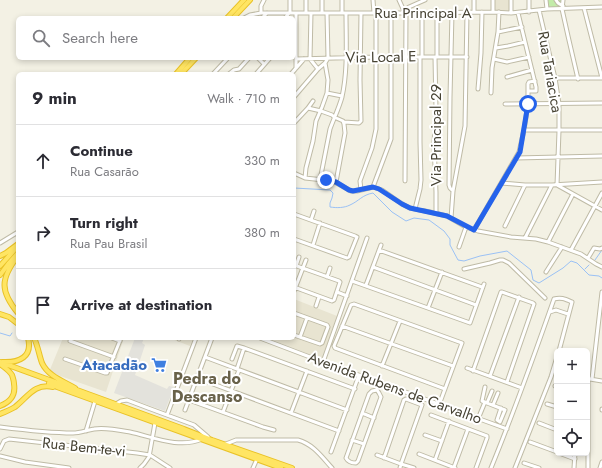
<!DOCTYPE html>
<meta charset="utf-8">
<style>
:root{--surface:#fff;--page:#f7f7f7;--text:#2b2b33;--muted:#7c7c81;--line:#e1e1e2}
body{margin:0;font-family:Jost,sans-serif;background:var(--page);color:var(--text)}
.controls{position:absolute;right:12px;bottom:12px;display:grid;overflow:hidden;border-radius:6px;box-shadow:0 2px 6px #0003}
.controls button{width:36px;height:36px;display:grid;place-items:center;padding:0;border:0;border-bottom:1px solid var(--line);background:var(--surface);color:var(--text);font:20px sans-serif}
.stop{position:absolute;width:12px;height:12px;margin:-9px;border:3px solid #2563eb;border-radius:50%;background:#fff}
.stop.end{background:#2563eb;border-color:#fff;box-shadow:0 1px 4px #0008}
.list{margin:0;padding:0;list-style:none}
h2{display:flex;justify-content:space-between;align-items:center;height:52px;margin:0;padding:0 16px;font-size:17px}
h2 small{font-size:13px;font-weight:400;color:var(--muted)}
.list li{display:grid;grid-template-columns:26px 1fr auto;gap:12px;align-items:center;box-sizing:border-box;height:72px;padding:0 16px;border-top:1px solid var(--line)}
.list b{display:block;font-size:15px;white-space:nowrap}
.list p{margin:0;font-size:13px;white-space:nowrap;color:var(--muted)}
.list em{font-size:13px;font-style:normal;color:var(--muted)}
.icon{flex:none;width:22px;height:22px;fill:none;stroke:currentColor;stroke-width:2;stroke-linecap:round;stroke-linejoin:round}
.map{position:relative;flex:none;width:602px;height:468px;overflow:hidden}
.search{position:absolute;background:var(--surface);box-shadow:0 2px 6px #0003;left:16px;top:16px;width:280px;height:44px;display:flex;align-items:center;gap:10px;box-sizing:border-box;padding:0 14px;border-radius:6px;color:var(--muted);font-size:15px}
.panel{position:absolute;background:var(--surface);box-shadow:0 2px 6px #0003;left:16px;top:72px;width:280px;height:268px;border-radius:6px}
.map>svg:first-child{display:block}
</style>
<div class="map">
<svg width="602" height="468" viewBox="0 0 602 468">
<rect width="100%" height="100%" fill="#f3f1e4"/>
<path fill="#e8e4d1" d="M493,0H509V13H494Z
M294,299L337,316L322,359L267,338H294Z
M63,338H124L106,392L49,372Z
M169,338H193L190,346Z"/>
<path fill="#c2eba9" d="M548,0H562L561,7L547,8Z"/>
<path fill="#e3e2dc" d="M135,338H144L142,343L145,345L135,375L167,389L169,386L174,387L165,411L114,393Z"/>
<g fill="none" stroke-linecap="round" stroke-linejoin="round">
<path stroke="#9ac1f5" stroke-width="1" d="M294,188L330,190L333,193L332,198L330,203V207C337,208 344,208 350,205C359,201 362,195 373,193L392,212L406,221L414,218L429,220L444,231L450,239V245L458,260L464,261L480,256L507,251L531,270L533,280L539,283L563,268L571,261L577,263L589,275L599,276L602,278
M595,260L602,250
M585,269L589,265
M18,275V277
M0,333L10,336L12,333"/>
<defs>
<path id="minor" d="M306,0V13
M322,0V13
M342,0V13
M373,0L374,13
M399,0L404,11
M493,0V12
M529,0V12
M546,0L547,9
M556,0L558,3L563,6
M563,0L562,9L568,36L578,79
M584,8L602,78
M539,10L555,78L559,104V131L557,185
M437,12V57
M474,12V0
M261,13V6L264,0
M296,13V68
M311,13L310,59L318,69
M402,13L409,7L425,0
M452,13L450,97L449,185L450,188L453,191
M511,13V0
M518,13L536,87V91H528
M244,18L250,15L261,13H402L493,12L511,13L547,9L602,7
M262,18L267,13
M285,18L290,12V0
M498,32L522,27
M496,48L508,46L525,42
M422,57V13
M435,57L436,110L434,143L436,192V213
M258,58L264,64
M296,59L375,57H467
M494,59L507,62L529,57
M213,74L228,58
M229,74L234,70L239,69L249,58
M256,74L270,58
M291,74L304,59
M507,77L532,70
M555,78H602
M478,89L481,53L482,12
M327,93L342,96
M491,93L492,68L498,32L499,12
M294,97L318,69L325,63L328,58L327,13
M505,104L602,103
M308,108L321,111L332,115L334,117L343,121L344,124L345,133L336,182
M344,122L359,123L361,121L360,80L361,13
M294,123L308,108L313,101
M524,130H602
M516,158L602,156
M294,173L305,178L333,181L351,191H357L373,187L382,190L402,204L410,208L430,212L447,216L466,227L478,231L511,237L536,239L548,242L581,254L596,264L602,267
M305,178L306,168L313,141L316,121L322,107L327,93L328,80L325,63
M320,180L330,129C334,118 339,108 342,97C348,70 346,40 346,13
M405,181L406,13
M502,183L525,185H552L602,182
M557,185L602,210
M373,187L391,139V13
M361,190L360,181L372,148L376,129V13
M415,209L420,189L421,180L420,142V57
M294,214L355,236L357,237L349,257L347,258L294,239
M451,218L453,191L465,126L467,13
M311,220L314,211
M505,226L525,185
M474,230L519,152L524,130L528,104V84L529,82L535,81
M525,238L552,185
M548,242L573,194
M0,243L18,232
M313,245L320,223
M459,247L466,227
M379,250L482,287
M571,250L602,193
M588,258L594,248L600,249L602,248
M294,265L339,281L340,282L334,300L332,301L294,287
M296,266L299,257
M373,267L476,305
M464,269L490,263L500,260H503L509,263L545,298
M546,272L562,247
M327,277L330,268
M352,281L470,323L484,284
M366,285L381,245
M294,291L306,260
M337,292L347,296
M316,306L319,297
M428,308L442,272
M550,312L556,310L568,314
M294,313L327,325L328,327L322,343L320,344L294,335
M342,326L453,366
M300,337L307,318
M112,338L120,341
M260,338L323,362L507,429
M179,339V338
M70,341L114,357
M244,348L355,389
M205,357L347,410
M65,359L105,373H107L121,338
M232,359L237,346L244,348L237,369
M323,362L367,238
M382,366L400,321
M467,368L522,388
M473,371L501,292H502L533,303L534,304L507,382
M490,376L519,297
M197,378L339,431
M590,379L602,381
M592,379L602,292
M555,386H557
M485,387L482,401L505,410L500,422L497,420L501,408
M377,390L379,393L381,397L358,461L356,463C352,463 348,462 346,458L369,394L372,391L377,390L379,382
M189,400L263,427L274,430
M487,403L492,391
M116,404L121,401L127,400L148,408L194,425L208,437
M547,404L557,407
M439,405L462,343L354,304L351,305L334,346L335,348L445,389
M493,405L498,393
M185,410L212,338
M602,410V409
M223,412L239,370
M291,413L307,371
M362,413L374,418
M167,415L196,338
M431,415L487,436V438L476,468
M478,419L485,402
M539,423L557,430
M0,427C24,430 48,433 73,433C80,433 87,430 94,429C105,427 119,430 130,432C153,437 179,449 202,439
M86,431L95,401
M425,435L442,441
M352,440L364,444
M530,442L557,452
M226,444L236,440H298C313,444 322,457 332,468
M0,449L4,441L9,439L137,453L150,455L170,468
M331,452L359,375
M559,453L575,459
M419,454L455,468
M377,455L401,464L400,468
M0,456L25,462L69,468
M384,458L404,400L406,399L422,405L401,464L414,468
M435,460L449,421
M524,463L539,468
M454,467L468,429
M140,468L144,464L149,457L155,423
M253,468L257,459
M491,468C514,412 534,356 554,299C561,297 565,299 572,302L559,351
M515,468L551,377L557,357
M574,468L575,453
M588,468V379
M600,468L602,462"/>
<path id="highway" d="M227,18L244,0
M233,18L250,0
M176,74L190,58
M181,74L196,58
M0,256L6,253L18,244
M18,256C0,279 0,291 18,313
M0,266L18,246
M0,275L9,263L18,253
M0,314L9,317L18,324
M34,338C38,346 39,355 42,363C48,376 63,381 75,388
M0,362L184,429L212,440L292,468
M2,362C19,363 33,357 28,338
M49,383L57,387L281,468
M0,406C10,402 16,396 14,384C14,381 13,378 12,375C9,370 4,367 0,364
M0,414C5,412 10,410 15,407C28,397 34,383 53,387"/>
</defs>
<use href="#minor" stroke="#bfbba6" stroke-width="5"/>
<use href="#highway" stroke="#e9c228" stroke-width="6"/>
<use href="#minor" stroke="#fff" stroke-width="3"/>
<use href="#highway" stroke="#ffe563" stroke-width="4"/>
</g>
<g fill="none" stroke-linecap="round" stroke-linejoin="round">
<path stroke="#2563eb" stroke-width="5" d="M326,180L336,182L349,190L353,191L373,187L379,189L402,204L410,208L447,216L474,230L520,152L528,104"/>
</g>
<defs>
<symbol id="supermarket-bare" viewBox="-9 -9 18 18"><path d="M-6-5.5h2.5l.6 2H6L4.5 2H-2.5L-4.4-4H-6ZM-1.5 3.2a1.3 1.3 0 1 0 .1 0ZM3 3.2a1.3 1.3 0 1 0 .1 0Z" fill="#3f7fe0" stroke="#fff" stroke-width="2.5" paint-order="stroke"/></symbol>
</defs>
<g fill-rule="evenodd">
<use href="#supermarket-bare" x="148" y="354" width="22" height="22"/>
</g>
<g text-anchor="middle" stroke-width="4" stroke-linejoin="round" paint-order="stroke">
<g font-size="15" fill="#464233" stroke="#fff">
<text x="423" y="18">Rua Principal A</text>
<text transform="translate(381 57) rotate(-1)" y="5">Via Local E</text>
<text transform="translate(550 72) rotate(80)" y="5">Rua Tariacica</text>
<text transform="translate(436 135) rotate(-90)" y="5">Via Principal 29</text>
<text transform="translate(395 388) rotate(20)" y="5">Avenida Rubens de Carvalho</text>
<text transform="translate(84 447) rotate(6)" y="5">Rua Bem-te-vi</text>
</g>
<g font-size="15" font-weight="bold" fill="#366cbe" stroke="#fff" text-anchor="end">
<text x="147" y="370">Atacadão</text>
</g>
<g font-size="16" font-weight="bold" fill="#69624a" stroke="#fff">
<text x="207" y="384">Pedra do<tspan x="207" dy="18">Descanso</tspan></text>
</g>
</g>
</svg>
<div class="controls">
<button>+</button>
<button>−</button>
<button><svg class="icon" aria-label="locate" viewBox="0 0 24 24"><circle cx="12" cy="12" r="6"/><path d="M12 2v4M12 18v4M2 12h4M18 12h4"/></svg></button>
</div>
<div class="stop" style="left:528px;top:104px"></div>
<div class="stop end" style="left:326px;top:180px"></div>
<div class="search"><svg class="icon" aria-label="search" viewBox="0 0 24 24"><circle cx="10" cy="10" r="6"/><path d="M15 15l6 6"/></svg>Search here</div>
<section class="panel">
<h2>9 min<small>Walk · 710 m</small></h2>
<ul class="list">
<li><svg class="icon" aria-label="ahead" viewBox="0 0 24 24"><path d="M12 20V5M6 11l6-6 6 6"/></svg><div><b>Continue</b><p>Rua Casarão</p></div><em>330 m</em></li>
<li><svg class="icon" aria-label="right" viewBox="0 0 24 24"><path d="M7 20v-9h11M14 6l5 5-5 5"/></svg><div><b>Turn right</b><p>Rua Pau Brasil</p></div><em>380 m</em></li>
<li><svg class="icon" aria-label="arrive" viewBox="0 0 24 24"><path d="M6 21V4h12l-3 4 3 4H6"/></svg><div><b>Arrive at destination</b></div></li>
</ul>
</section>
</div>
